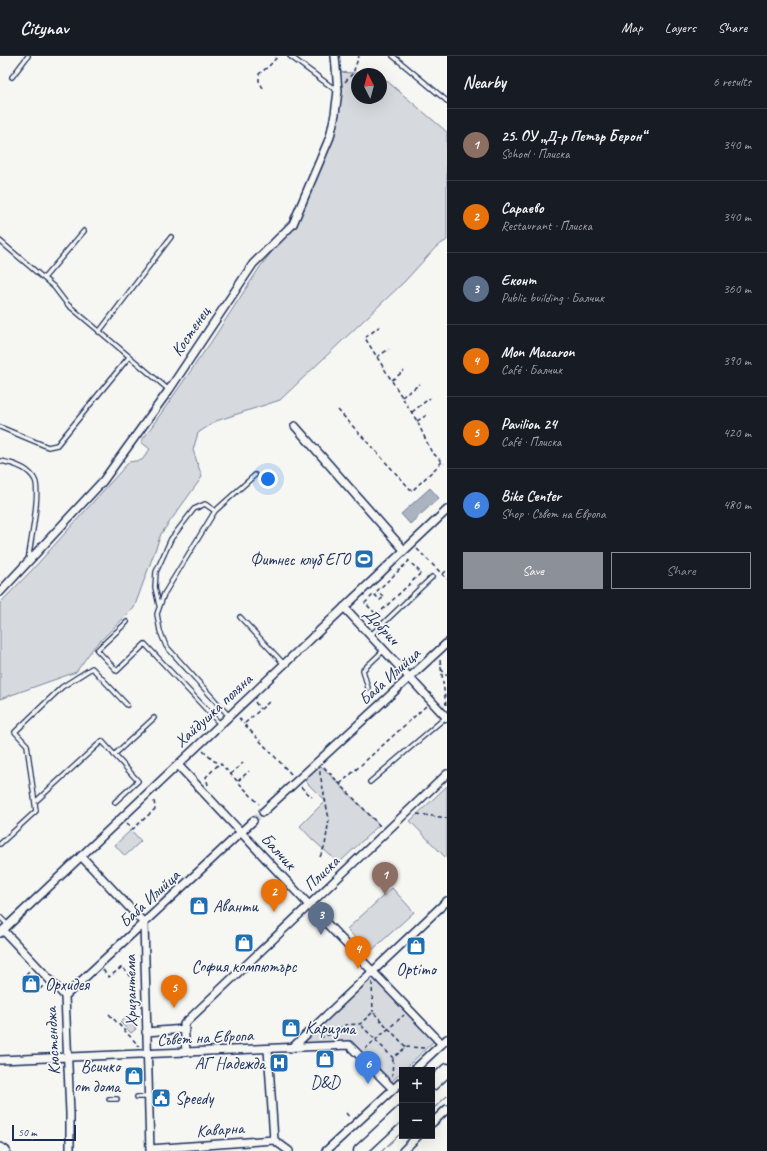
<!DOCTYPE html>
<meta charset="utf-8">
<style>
:root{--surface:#171b24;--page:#242831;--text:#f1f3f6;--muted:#9ea1a6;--line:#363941;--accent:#8c9099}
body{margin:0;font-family:Caveat,sans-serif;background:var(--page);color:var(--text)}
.controls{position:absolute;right:12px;bottom:12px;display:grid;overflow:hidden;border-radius:0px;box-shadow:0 4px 16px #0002}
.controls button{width:36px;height:36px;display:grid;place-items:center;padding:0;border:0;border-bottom:1px solid var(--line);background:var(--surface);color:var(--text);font:20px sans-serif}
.compass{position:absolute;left:351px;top:12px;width:36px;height:36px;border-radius:50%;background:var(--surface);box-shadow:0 4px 16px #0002;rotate:354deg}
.scale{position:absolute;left:12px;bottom:10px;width:64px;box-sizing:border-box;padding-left:4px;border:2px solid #1b2f5e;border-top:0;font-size:11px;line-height:14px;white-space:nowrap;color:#1b2f5e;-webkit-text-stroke:3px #f6f6f2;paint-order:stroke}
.you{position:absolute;left:268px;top:423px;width:14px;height:14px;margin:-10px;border:3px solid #fff;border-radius:50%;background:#1a73e8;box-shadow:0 0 0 6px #1a73e833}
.badge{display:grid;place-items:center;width:26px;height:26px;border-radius:50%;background:var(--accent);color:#fff;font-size:13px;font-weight:700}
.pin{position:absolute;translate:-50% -33px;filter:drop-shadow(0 1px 2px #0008)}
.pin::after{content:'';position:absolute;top:21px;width:14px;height:12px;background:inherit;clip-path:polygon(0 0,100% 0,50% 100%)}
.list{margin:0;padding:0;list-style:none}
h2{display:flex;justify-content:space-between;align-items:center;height:52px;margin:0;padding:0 16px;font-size:17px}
h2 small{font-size:13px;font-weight:400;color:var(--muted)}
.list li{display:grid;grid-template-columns:26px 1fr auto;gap:12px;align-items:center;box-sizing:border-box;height:72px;padding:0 16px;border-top:1px solid var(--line)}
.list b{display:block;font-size:15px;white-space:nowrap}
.list p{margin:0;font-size:13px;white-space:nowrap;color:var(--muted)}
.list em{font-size:13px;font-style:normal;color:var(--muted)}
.actions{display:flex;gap:8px;padding:12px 16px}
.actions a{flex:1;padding:9px 0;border:1px solid var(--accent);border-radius:0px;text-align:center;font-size:14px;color:var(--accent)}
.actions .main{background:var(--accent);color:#fff}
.map{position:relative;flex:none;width:447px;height:1095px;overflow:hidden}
header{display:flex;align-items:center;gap:24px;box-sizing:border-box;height:56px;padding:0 20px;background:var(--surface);border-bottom:1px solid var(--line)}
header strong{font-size:19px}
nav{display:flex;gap:22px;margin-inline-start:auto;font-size:14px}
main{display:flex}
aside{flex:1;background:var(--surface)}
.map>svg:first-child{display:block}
</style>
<header>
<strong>Citynav</strong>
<nav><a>Map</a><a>Layers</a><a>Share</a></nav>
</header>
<main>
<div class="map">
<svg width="447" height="1095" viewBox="0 0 447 1095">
<rect width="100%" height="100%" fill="#f6f6f2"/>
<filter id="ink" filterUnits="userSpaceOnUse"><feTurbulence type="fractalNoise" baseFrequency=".025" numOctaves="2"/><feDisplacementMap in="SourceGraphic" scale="8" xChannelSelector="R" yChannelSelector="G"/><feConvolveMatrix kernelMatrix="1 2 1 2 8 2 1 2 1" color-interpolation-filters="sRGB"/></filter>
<g filter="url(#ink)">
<path fill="#d6d9dd" stroke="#78849e" d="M337,16L371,18H357V42H381V20L447,76V184L436,191L405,225L280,344L216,365L198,377L193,394L202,421L161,478L134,552L94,591L76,616L0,643V547L32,514L129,406L142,404L150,393L141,386L211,286L260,211L293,168L330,80Z
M321,710L379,769L339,807L313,784L300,770L325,745L305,725Z
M447,730V803L410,765Z
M131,774L141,785L125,800L115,789Z
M392,832L414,856L369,897L347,873Z
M372,920L434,985L390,1027L350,985L301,987Z
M128,959L135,968L133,969L136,973L131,977L120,966Z"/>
<path fill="#abb2c0" stroke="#717e99" d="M430,432L439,442L410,468L401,458Z"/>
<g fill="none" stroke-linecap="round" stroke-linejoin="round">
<path stroke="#caced4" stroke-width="7" stroke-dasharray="7 3.5" stroke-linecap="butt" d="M253,765L263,756"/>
<defs>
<path id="service" d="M290,0L337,35
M393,0L447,45
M12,21L28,0
M0,185L54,231L67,248L169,334
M44,222L84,175
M99,276L171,181
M0,371L48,391L57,389L129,301
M0,405C12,407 29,412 35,424C41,436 30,489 28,505
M159,549L155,531L156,516L171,483L194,453L205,448L215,455
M240,561L284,608
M127,566L97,594L117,615L145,588L220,668
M371,579L432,521
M368,632L363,614L384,594
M229,660L166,590L160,575L157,558L164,538L215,455L255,419
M114,699L154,662
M370,726L446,661
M35,746L102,685L138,725L115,746
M0,788L36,755L27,689L15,676L62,631L92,612L127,649
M0,861L8,869
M137,1041H148
M109,1043H117"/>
<path id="minor" d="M295,370L404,494
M0,536L103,425L169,334L253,208L293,168L330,81L335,58L338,35L335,0
M344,551L447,662
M178,709L309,849L442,988
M263,756L447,587
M81,800L144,867L150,1095
M3,874L65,940L70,1057V1095
M0,877L447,454
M65,940L253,765
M146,976L185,973
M292,992L447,845
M268,993L274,1084
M186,996L184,968L447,718
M0,1004L349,989L393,1033
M414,1014L447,983
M432,1067L447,1053
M150,1093L274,1084L289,1095
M326,1095L402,1025
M403,1095L418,1080"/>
<path id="tertiary" d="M0,1092L5,1095"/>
<path id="primary" d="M432,1028L447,1014
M360,1095L402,1056"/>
</defs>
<use href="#service" stroke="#1b2f5e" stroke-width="6"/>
<use href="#minor" stroke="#1b2f5e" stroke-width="10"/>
<use href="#tertiary" stroke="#1b2f5e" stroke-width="12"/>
<use href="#primary" stroke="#1b2f5e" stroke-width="15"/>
<path stroke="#1b2f5e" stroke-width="1.5" stroke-dasharray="4 3" stroke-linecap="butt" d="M345,26L353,17L359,0
M263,32L259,25V18L269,10L278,0
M380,270L365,282L417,365L431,395L442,406
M377,301L389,293
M392,324L404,315
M402,341L420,328
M338,354L412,435L442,406L444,408
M412,356L430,342
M417,365L427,359
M417,493L447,523
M443,518L447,514
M377,559L421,517L408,504
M368,566L377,559L365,547L374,538L380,544L384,541L377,535L409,505
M440,604L446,649
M441,613L447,620
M255,646L260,653
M269,646L244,668L292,719
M239,662L244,668
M203,695L214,705L220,707L259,748
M324,711L381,771
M231,718L243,707
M238,725L249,715
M340,728L426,650
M208,729L206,721L220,707
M301,731L312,741
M417,758L447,762
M127,767L133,773L155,753L154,743
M320,801L325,789L329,763L320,718V714
M103,914L109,921L122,911L138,928
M26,918L30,914
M372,926L373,956
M40,933L44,929
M109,958L139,990
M320,982L334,977L344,969L360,968L373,956L406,991L393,1002L360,968
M406,991L426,992
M365,993L404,959
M392,1021L393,1002
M346,1057L350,1062"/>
<use href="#service" stroke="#f6f6f2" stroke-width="3.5"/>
<use href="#minor" stroke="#f6f6f2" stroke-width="7"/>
<use href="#tertiary" stroke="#f6f6f2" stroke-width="9"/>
<use href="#primary" stroke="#f6f6f2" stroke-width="12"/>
<path stroke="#1b2f5e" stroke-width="1" d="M432,1054L447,1040
M382,1095L402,1076"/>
</g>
</g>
<defs>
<symbol id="stadium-square" viewBox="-11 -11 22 22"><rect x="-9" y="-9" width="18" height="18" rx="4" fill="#1f6fb2" stroke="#f6f6f2"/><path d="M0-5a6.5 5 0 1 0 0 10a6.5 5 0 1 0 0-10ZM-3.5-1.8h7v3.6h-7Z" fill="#fff"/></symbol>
<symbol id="shop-square" viewBox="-11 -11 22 22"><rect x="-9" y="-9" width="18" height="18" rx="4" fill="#1f6fb2" stroke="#f6f6f2"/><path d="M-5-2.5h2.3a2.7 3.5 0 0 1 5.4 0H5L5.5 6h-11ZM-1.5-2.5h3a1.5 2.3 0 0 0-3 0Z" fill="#fff"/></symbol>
<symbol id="hospital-square" viewBox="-11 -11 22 22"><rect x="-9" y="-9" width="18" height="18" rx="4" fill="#1f6fb2" stroke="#f6f6f2"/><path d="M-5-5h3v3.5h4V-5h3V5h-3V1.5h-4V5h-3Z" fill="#fff"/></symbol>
<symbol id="civic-square" viewBox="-11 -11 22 22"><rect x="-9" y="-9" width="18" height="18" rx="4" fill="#1f6fb2" stroke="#f6f6f2"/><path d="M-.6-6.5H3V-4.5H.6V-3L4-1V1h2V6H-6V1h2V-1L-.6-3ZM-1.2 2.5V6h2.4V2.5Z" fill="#fff"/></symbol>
</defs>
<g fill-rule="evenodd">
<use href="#stadium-square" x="353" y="492" width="22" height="22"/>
<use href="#shop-square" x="188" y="839" width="22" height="22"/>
<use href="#shop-square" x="233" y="876" width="22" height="22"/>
<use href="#shop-square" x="405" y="879" width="22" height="22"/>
<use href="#shop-square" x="20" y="917" width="22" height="22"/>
<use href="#shop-square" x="280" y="961" width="22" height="22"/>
<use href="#shop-square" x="314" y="992" width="22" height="22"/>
<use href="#hospital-square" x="268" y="996" width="22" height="22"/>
<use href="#shop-square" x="123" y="1009" width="22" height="22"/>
<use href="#civic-square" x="150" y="1031" width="22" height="22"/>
</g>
<g text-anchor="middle" stroke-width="3.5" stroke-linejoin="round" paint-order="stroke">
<g font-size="17" fill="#1b2f5e" stroke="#f6f6f2">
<text transform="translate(190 275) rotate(-56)" y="6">Костенец</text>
<text transform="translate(382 570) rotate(47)" y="6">Добрич</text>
<text transform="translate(389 620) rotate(-42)" y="6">Баба Илийца</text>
<text transform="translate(213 654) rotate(-43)" y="6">Хайдушка поляна</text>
<text transform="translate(279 795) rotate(47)" y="6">Балчик</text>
<text transform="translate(321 817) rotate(-44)" y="6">Плиска</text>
<text transform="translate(149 842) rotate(-43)" y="6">Баба Илийца</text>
<text transform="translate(130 935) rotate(-91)" y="6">Хризантема</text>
<text transform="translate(205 981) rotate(-3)" y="6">Съвет на Европа</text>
<text transform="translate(52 985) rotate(-93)" y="6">Кюстенджа</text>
<text transform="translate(220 1073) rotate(-4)" y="6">Каварна</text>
</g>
<g font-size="17" fill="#1b2f5e" stroke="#f6f6f2" text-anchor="start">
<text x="350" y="509" text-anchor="end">Фитнес клуб ЕГО</text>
<text x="213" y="856">Аванти</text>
<text x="244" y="916" text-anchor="middle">София компютърс</text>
<text x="416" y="919" text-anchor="middle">Optimo</text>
<text x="45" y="934">Орхидея</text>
<text x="305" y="978">Каризма</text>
<text x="265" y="1013" text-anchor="end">АГ Надежда</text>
<text x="120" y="1016" text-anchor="end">Всичко<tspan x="120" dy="20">от дома</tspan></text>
<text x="325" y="1032" text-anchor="middle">D&amp;D</text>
<text x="175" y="1048">Speedy</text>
</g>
</g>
</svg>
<div class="controls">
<button>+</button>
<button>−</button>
</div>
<svg class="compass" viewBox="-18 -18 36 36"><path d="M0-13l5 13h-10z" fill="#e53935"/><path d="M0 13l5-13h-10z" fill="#9ea1a6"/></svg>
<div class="scale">50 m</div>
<div class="you"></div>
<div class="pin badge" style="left:385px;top:839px;background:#8d6e63">1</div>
<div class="pin badge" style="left:274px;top:856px;background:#e8710a">2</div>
<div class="pin badge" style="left:321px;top:879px;background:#5c6f8a">3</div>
<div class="pin badge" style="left:358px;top:913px;background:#e8710a">4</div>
<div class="pin badge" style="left:174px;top:952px;background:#e8710a">5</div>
<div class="pin badge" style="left:368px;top:1028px;background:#3f7fe0">6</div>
</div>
<aside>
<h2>Nearby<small>6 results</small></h2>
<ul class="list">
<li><span class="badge" style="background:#8d6e63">1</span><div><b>25. ОУ „Д-р Петър Берон“</b><p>School · Плиска</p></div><em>340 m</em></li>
<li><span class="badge" style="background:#e8710a">2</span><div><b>Сараево</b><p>Restaurant · Плиска</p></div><em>340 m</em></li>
<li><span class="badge" style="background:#5c6f8a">3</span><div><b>Еконт</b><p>Public building · Балчик</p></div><em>360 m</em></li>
<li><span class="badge" style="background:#e8710a">4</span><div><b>Mon Macaron</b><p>Café · Балчик</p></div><em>390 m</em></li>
<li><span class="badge" style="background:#e8710a">5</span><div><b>Pavilion 24</b><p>Café · Плиска</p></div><em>420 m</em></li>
<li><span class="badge" style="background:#3f7fe0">6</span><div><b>Bike Center</b><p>Shop · Съвет на Европа</p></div><em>480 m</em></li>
</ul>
<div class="actions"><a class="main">Save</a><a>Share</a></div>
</aside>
</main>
